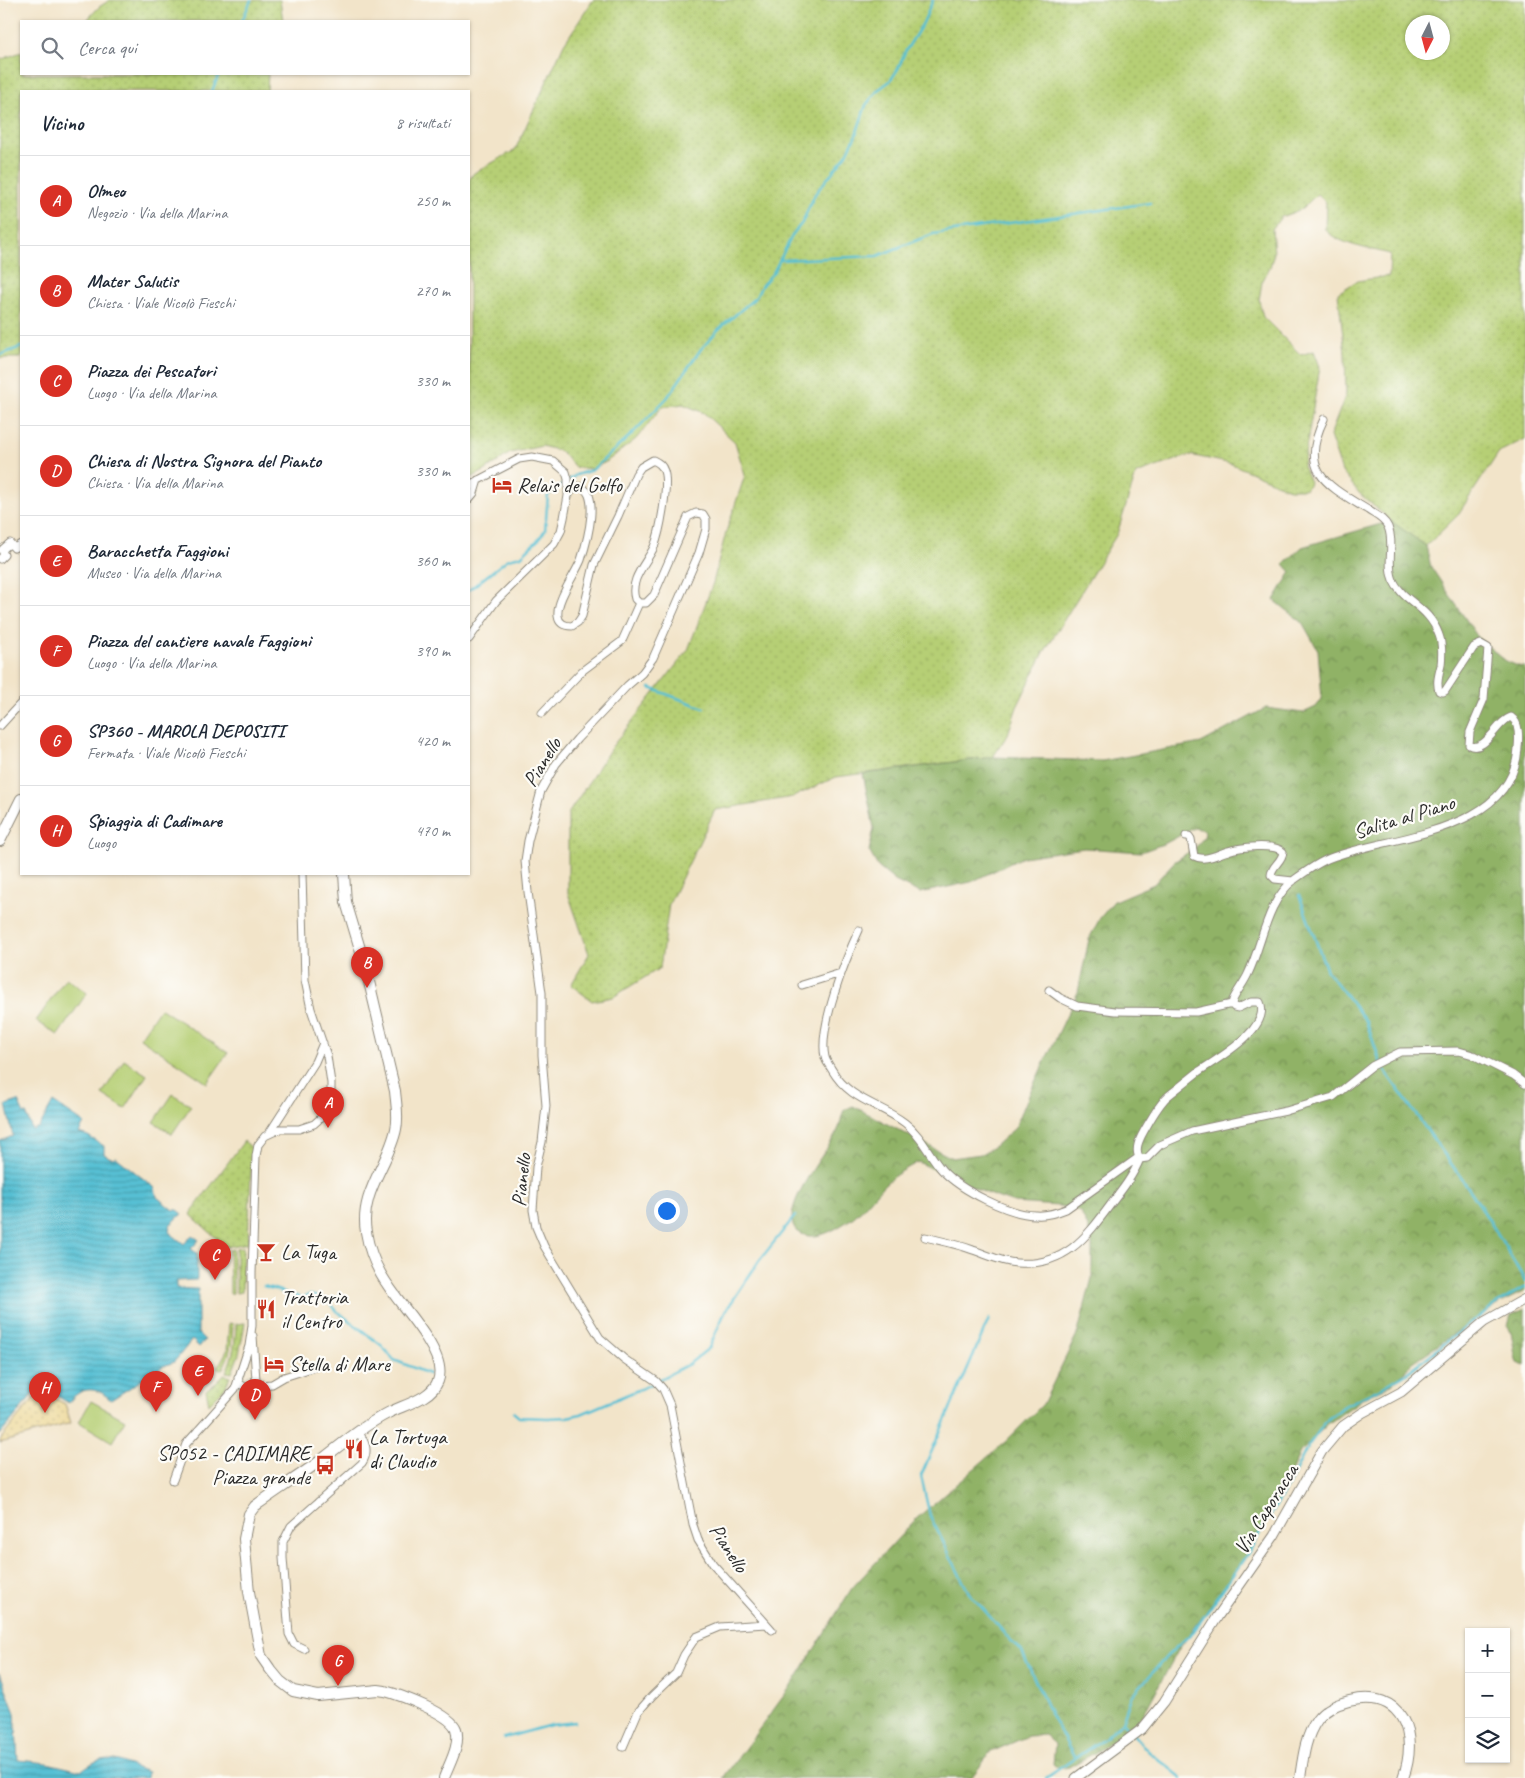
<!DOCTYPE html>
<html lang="it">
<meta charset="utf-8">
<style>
:root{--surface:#fff;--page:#f2f2f3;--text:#1f2937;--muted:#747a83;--line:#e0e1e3;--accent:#d93025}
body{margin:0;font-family:Caveat,sans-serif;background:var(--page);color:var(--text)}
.controls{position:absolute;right:15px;bottom:15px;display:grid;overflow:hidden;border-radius:0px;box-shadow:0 1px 4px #0004}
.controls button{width:45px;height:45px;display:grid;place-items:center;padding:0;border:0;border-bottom:1px solid var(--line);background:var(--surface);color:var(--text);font:25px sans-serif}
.compass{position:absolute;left:1405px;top:15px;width:45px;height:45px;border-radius:50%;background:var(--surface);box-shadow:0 1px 4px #0004;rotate:186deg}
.you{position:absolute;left:666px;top:1210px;width:18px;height:18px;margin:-12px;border:4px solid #fff;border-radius:50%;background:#1a73e8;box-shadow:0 0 0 8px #1a73e833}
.badge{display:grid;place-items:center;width:32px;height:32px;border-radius:50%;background:var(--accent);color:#fff;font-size:16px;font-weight:700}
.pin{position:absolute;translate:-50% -41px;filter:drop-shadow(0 1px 2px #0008)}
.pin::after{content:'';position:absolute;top:26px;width:18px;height:15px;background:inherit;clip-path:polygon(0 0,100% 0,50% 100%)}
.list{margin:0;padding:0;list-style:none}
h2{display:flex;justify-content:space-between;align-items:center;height:65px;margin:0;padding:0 20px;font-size:21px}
h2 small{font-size:16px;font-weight:400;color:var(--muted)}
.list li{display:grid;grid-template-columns:32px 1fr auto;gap:15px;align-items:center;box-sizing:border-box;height:90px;padding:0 20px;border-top:1px solid var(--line)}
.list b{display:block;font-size:19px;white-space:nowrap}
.list p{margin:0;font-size:16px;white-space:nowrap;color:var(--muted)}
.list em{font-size:16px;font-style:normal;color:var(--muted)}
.icon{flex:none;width:28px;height:28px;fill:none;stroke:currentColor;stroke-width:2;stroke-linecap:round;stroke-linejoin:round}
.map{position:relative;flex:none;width:1525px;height:1778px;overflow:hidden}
.search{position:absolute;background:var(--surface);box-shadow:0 1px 4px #0004;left:20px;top:20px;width:450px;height:55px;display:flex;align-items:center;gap:12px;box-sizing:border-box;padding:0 18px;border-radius:0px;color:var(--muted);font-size:19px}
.panel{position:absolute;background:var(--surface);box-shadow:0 1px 4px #0004;left:20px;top:90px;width:450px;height:785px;border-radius:0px}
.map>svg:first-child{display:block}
</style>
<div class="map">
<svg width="1525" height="1778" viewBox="0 0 1525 1778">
<defs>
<pattern id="grass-dots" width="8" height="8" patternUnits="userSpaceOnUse" patternTransform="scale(1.25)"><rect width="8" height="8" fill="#b6cf75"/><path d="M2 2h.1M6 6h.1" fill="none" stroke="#9db265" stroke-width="1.8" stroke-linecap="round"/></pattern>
<pattern id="forest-crowns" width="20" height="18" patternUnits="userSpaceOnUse" patternTransform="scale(1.25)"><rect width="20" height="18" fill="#90b266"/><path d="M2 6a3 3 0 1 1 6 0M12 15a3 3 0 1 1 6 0" fill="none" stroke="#769154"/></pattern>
<pattern id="sand-dots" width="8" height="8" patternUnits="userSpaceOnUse" patternTransform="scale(1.25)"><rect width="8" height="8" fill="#eeda9e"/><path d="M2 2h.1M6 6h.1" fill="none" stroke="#cb8" stroke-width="1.8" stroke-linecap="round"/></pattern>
<pattern id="water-rules" width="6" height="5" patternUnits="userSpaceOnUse" patternTransform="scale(1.25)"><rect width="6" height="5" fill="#57c0d4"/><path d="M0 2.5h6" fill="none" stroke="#489cac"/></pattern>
</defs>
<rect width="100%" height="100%" fill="#fdfcf7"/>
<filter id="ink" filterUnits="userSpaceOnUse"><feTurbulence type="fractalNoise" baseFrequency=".02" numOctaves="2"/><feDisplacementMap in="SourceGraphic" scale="10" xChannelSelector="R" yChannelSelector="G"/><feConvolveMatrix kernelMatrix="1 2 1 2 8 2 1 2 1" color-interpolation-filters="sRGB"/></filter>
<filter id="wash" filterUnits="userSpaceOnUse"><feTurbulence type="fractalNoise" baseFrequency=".0096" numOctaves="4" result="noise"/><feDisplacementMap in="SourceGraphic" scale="20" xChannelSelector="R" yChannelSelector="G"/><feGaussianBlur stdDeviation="1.12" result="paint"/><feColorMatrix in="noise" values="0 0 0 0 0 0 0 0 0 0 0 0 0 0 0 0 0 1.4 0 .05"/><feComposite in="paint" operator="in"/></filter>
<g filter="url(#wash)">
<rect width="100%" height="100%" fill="#f2e4c9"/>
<path fill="url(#grass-dots)" stroke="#707d50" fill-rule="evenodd" d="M110,0H280L283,21H86L99,7Z
M593,0H1525V439L1499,452L1457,516L1426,546L1391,521L1360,494L1342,472L1330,436L1346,394L1345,353L1338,293L1357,281L1389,276L1390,254C1368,248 1342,246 1325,230L1326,202L1317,194L1302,209L1281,217L1272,229L1274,253L1270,267L1262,282L1259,300L1263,317L1301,355L1314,351L1320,367L1303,466L1310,482L1309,485L1305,489H1289L1232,464L1190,455L1136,474L1117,534L1043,654L1017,707L1008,734L993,757L836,777L793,797L715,810L669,904L660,968L613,997L592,1001L571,985L589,954L568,893V814L611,748L688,650L713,583L726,532L745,475L735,442L704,413L683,404L662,407L636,439L606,462L591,469L575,467L560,451L542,446L510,453L486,470L469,479V180L474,173L515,150L564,44ZM1412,22H1442V52H1412Z
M21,52V74H268L267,91H21V358H0V60Z
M244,1141L252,1148L248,1243L226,1247L190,1214Z
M243,1247L242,1292L236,1293V1248Z
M233,1249V1293L230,1294L229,1250Z
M229,1323L233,1324C232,1343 231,1353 222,1370L217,1368L227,1351Z
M245,1323L239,1354L232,1373L226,1372C234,1354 235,1343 236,1324Z
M224,1374L230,1377L225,1388L209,1404L206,1390L216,1383Z"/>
<path fill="url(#forest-crowns)" stroke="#5e6e48" d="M1391,521L1426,546L1431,567L1479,639L1506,661L1518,666L1525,667V1291L1500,1303L1413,1362L1393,1384L1365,1397L1329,1423L1300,1452L1278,1502L1244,1560L1179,1649L1142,1717L1119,1737L1098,1751L1069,1767L1059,1769L1053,1764L1055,1744L1045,1735L1028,1736L991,1752L971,1778H723L794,1682L852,1588L916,1519L1005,1442L1043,1404L1078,1332L1092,1278V1243L1087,1225L1080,1212L1072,1208L1059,1206L1014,1203L988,1194L918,1162C908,1168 895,1174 886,1183C874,1194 863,1212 848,1221C836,1229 817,1241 802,1234C769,1219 828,1151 837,1132C841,1125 841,1117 844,1110L853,1106L952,1158L981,1154L995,1146L1015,1128L1032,1088L1078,992L1089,939L1100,918L1114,901L1154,884L1174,862L1196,847L1204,837L1205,832L1200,829L1194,828L1166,843L1141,852L1084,848L1023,857L971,882L920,893L895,881L878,867L869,851L874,828L863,774L993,757L1102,761L1201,743L1266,708L1303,713L1316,707L1322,699L1318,650L1302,622L1274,600L1291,572L1284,564L1302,547Z
M1525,1309V1366L1517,1363C1513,1350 1514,1337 1508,1326L1511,1315Z"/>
<path fill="url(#sand-dots)" stroke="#8c8264" d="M38,1393H44L65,1404L71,1423L0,1443V1440Z"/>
<path fill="#b6cf75" stroke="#707d50" d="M66,978L87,993L58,1035L36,1021Z
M160,1008L228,1053L207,1083L140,1038Z
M124,1060L147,1075L125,1109L102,1094Z
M173,1094L191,1106L172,1134L154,1122Z
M91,1401L125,1420L112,1442L79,1422Z"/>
<path fill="url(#water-rules)" stroke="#417680" d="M18,1101L24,1114L26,1113L32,1130L39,1127L53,1102L84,1123L79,1133L88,1136L104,1146V1154L111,1158L116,1157L155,1188L157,1197L173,1210H177L182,1214L170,1225L169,1232L184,1244L192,1235L199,1240L191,1249L197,1253V1280L176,1281V1288L198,1289V1333L205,1340L199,1347L192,1340L174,1362L163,1366L111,1400C107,1397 102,1392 97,1391C85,1387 74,1394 69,1403C58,1397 49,1389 36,1390L0,1435V1141L13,1136L6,1105Z
M0,1673L15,1713L18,1760L47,1763L81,1771C107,1749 120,1763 148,1772L147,1778H0Z"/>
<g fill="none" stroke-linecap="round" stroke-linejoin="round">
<path stroke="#57c0d4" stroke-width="2.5" d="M242,21L251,0
M212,91L219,74
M779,260L877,256L933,234L1150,203
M0,355L21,347
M469,590L508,559L521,556L539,539L545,530L548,495L576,475L592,470L631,435L667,398L701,349L719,329L756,297L762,285L773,273L793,234L802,223L815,194L847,154L856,135L866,105L878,90L890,81L898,69L905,52L923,23L933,0
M650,688L704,708
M1299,895L1327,971L1366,1021L1382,1067L1472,1193L1499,1236L1525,1281
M264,1286L302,1298L309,1295L319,1297L327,1300L338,1312L381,1345L394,1360L429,1374
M989,1319L921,1476L930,1516L969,1593L1023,1654L1050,1713L1074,1757
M513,1412L519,1417L548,1418L567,1417L581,1414L645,1387L689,1364L709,1348L725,1312L759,1261L795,1216
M1122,1722L1148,1751L1182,1778
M504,1738L551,1725L575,1722
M1046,1778L1106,1737L1122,1722L1131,1697L1167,1656L1194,1631L1250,1550L1291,1480L1308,1446L1328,1419L1342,1407L1385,1386L1408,1372L1493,1306L1525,1287"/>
</g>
</g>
<g filter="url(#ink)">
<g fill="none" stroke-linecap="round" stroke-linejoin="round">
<defs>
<path id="minor" d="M469,485L519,459L532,457L553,461L566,472L568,479V496L564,518L561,531L554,544L496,601L469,639
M568,496L575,486C604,485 586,545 581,560C575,575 556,600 558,616C559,624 565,626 572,626L578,622L582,616L594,565L618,516L636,474L641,467L653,460C659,463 662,465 664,471C669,485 660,533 654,547C646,564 629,579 635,599L639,603H646L654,595L688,517L696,513L703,514L706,519V529L699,553L653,658L642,673L627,686L577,739L556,764L541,791L528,841L525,861L528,892L542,993V1055L546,1106L542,1142L536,1167L533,1210L536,1227L544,1246L600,1338L624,1359L656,1381L663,1389L670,1405L693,1525L698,1540L713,1564L772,1630
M469,499L474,493L478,480
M0,559L4,555L2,550L10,543L14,548L21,544
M542,713L582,671L622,641L639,603
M0,726L21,703
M1186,836H1189L1191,839L1194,856C1205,862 1217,854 1228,851C1240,847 1274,843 1283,852C1282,862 1272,865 1271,875L1275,879L1293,881
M859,930C846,958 818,1028 825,1057C826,1062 830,1066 832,1070C850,1101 879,1103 905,1123C921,1135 929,1155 942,1170C960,1190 1010,1215 1036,1215C1047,1216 1056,1213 1066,1209L1139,1157
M802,985L841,973
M1049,990L1060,998L1077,1006L1115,1011L1196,1012L1232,1004
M270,1132L315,1062L323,1043
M1140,1159C1134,1150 1139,1140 1144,1131C1151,1119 1158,1105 1168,1096C1178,1088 1188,1080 1198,1072C1215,1060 1272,1029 1260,1002H1251L1238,1008L1234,1007L1232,1004L1233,1000C1237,991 1244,983 1248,974C1263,943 1266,902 1294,880C1305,872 1317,863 1330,858C1390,835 1513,834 1518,748C1519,738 1520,723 1511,717C1497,721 1485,754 1469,745L1470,732L1484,699L1488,648L1481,644L1474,647L1445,691L1443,692L1439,691C1436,682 1439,674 1441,665C1442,656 1442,643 1439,635C1429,606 1403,602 1393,580C1386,564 1395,543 1388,527C1384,518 1375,515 1368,510C1327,485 1298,472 1324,419
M1140,1159L1147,1158L1160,1145L1192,1131L1286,1111L1333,1097L1372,1066L1400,1052L1459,1051L1473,1055L1513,1075L1525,1084
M925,1237C941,1241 958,1244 973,1250C988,1255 1001,1262 1017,1263C1064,1267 1086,1238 1111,1204C1122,1190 1133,1176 1140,1159
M238,1378L240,1384L245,1387L251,1388L256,1380L253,1336
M256,1380L259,1385L272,1384L284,1377L321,1365
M173,1480L186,1444L235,1389L249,1346L252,1326V1273L256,1156L258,1145L265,1136L280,1129H299L314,1124L324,1115L331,1101V1083L327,1056L311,1009L305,980L302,874
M304,1649L294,1644L289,1634L283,1558V1542L291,1526L362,1463C370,1451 365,1442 358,1431
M623,1747L638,1712L652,1696L676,1673L684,1655L696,1637L720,1627L766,1624"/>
<path id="tertiary" d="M1076,1778L1142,1729L1164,1702L1218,1616L1274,1536L1322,1451L1343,1426L1362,1413L1401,1392L1484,1322L1525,1299"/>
<path id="secondary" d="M0,841L21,799
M344,874L346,902L366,969L395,1091C396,1103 399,1117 396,1129C389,1164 359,1193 366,1232C374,1280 403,1301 427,1339C434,1350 443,1368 438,1381C431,1399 403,1405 388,1413C363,1426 342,1444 320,1461C299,1476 276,1491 255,1506L249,1514L244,1539L249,1592L261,1656L270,1669L280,1681L293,1691L318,1696L378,1690L385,1691C400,1695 451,1714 456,1729C461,1745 449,1764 444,1778
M1300,1778C1303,1758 1305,1737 1317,1720C1324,1710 1337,1704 1349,1701C1403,1688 1419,1735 1403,1778"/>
</defs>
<use href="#minor" stroke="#8e887a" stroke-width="9"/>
<use href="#tertiary" stroke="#8e887a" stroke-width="11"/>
<use href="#secondary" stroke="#8e887a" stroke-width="12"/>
<use href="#minor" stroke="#fff" stroke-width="7"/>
<use href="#tertiary" stroke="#fff" stroke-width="9"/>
<use href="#secondary" stroke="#fff" stroke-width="10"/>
</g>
</g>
<defs>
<symbol id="hotel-bare" viewBox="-9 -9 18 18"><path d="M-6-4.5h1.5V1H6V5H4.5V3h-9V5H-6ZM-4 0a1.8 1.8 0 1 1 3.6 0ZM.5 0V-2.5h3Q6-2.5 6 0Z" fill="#c8321e" stroke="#fdfcf7" stroke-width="2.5" paint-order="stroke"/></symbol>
<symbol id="bar-bare" viewBox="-9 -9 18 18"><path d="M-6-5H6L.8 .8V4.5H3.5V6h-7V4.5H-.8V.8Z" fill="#c8321e" stroke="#fdfcf7" stroke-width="2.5" paint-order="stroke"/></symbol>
<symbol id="restaurant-bare" viewBox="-9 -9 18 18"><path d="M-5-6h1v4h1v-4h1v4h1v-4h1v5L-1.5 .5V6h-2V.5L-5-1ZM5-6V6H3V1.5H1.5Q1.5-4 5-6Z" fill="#c8321e" stroke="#fdfcf7" stroke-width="2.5" paint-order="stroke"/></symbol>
<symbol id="bus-bare" viewBox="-9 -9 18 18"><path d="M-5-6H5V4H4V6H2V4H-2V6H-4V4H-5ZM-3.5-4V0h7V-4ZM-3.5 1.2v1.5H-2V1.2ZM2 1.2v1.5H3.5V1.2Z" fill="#c8321e" stroke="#fdfcf7" stroke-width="2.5" paint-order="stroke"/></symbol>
</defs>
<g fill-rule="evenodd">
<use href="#hotel-bare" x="488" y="471" width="28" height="28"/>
<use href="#bar-bare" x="252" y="1238" width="28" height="28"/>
<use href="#restaurant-bare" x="252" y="1295" width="28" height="28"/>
<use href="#hotel-bare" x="260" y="1350" width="28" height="28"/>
<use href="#restaurant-bare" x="340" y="1435" width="28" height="28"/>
<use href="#bus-bare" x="311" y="1451" width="28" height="28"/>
</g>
<g text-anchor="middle" stroke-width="4.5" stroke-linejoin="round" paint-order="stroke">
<g font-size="21" fill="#2b2b2b" stroke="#fdfcf7" text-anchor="start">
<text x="517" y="492">Relais del Golfo</text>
<text x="281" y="1259">La Tuga</text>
<text x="281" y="1304">Trattoria<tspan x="281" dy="24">il Centro</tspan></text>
<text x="289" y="1371">Stella di Mare</text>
<text x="369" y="1444">La Tortuga<tspan x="369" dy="24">di Claudio</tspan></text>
<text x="310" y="1460" text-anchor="end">SP052 - CADIMARE<tspan x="310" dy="24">Piazza grande</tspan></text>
</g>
<g font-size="21" fill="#2b2b2b" stroke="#fdfcf7">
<text transform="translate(542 762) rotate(-58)" y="7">Pianello</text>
<text transform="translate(1404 817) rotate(-17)" y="7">Salita al Piano</text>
<text transform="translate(521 1180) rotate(-84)" y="7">Pianello</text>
<text transform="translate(1266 1509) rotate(-58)" y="7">Via Caporacca</text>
<text transform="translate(729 1548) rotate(57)" y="7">Pianello</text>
</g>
</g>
</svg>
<div class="controls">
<button>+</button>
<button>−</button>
<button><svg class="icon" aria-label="layers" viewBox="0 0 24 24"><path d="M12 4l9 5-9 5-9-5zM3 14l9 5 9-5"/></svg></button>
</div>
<svg class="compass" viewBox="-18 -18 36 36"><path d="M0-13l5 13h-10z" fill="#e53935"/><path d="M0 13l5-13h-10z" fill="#747a83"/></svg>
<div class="you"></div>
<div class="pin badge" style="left:328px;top:1128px">A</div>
<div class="pin badge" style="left:367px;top:988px">B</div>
<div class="pin badge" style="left:215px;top:1280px">C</div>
<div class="pin badge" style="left:255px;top:1420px">D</div>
<div class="pin badge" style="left:198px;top:1396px">E</div>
<div class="pin badge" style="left:156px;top:1412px">F</div>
<div class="pin badge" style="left:338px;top:1686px">G</div>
<div class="pin badge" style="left:45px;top:1413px">H</div>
<div class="search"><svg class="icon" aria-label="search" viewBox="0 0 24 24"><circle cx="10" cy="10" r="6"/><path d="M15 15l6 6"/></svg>Cerca qui</div>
<section class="panel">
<h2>Vicino<small>8 risultati</small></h2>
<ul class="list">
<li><span class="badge">A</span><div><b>Olmeo</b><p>Negozio · Via della Marina</p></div><em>250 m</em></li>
<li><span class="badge">B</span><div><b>Mater Salutis</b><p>Chiesa · Viale Nicolò Fieschi</p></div><em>270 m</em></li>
<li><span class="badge">C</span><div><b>Piazza dei Pescatori</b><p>Luogo · Via della Marina</p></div><em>330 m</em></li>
<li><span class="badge">D</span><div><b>Chiesa di Nostra Signora del Pianto</b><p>Chiesa · Via della Marina</p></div><em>330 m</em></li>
<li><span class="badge">E</span><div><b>Baracchetta Faggioni</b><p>Museo · Via della Marina</p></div><em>360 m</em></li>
<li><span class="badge">F</span><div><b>Piazza del cantiere navale Faggioni</b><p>Luogo · Via della Marina</p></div><em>390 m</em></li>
<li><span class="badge">G</span><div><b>SP360 - MAROLA DEPOSITI</b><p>Fermata · Viale Nicolò Fieschi</p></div><em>420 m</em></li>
<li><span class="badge">H</span><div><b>Spiaggia di Cadimare</b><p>Luogo</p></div><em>470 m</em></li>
</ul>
</section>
</div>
